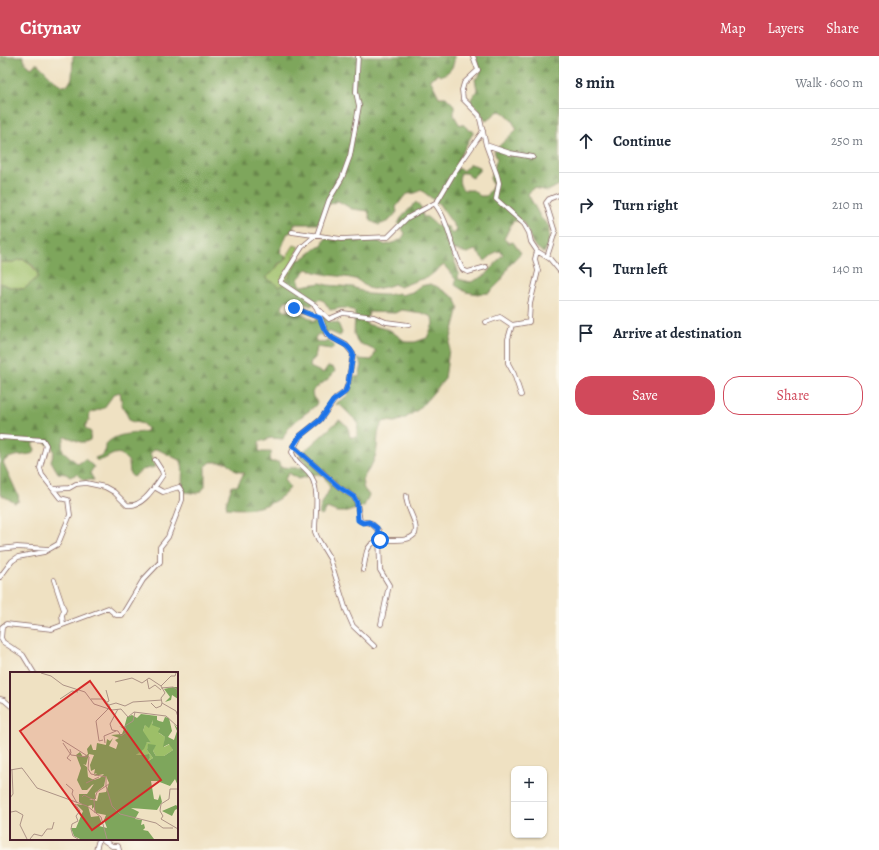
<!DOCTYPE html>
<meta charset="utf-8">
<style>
:root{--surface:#fff;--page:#f6f6f7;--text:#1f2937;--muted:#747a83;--line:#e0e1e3;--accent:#d1495b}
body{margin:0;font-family:Alegreya,serif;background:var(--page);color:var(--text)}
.controls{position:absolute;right:12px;bottom:12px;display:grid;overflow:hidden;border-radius:8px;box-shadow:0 1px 3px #0004}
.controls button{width:36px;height:36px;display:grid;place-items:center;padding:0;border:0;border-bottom:1px solid var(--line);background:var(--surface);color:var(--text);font:20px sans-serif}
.stop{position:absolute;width:12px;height:12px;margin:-9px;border:3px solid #1a73e8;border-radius:50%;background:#fff}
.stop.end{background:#1a73e8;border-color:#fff;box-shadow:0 1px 4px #0008}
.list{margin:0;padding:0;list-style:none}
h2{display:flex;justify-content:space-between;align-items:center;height:52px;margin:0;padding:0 16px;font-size:17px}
h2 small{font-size:13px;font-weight:400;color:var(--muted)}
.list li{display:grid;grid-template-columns:26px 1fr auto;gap:12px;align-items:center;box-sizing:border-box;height:64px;padding:0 16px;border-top:1px solid var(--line)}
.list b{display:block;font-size:15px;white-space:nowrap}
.list em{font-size:13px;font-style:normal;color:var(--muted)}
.actions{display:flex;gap:8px;padding:12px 16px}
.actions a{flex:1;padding:9px 0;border:1px solid var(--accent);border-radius:16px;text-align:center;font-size:14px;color:var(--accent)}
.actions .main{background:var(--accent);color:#fff}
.icon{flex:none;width:22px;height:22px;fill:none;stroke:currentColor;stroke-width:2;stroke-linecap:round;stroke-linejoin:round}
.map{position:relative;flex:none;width:559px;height:794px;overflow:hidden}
header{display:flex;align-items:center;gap:24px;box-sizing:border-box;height:56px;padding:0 20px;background:var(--accent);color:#fff}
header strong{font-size:19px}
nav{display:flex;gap:22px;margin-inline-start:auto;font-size:14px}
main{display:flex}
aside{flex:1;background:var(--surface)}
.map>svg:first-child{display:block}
</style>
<header>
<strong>Citynav</strong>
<nav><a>Map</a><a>Layers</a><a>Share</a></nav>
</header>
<main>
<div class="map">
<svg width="559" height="794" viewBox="0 0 559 794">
<defs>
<pattern id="forest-firs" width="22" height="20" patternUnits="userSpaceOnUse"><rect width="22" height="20" fill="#7ea65c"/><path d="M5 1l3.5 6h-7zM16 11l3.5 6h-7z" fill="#69874c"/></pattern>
</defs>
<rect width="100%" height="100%" fill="#fbf7ec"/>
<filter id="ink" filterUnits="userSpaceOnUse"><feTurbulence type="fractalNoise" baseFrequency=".025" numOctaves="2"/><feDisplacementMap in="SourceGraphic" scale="8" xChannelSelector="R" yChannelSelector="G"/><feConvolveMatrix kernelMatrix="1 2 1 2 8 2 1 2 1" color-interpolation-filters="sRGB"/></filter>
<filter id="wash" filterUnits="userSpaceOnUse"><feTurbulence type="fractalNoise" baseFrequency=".012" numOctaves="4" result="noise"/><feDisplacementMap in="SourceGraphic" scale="16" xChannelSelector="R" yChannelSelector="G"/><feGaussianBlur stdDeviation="0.9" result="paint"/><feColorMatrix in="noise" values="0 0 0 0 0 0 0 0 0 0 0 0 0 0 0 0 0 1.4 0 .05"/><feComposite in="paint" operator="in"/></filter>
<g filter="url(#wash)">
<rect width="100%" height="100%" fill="#efe1c2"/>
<path fill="#9dbf68" stroke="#746f4a" d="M294,189L299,191L294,200L298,203C294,212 288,228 278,231L265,222L274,215L280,207L283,206Z
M19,203L28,205L38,218L37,224L24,233L10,231L0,227V206H13Z"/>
<path fill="url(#forest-firs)" stroke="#646244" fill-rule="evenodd" d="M0,0H23L26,8L32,12L35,8H38L55,25L63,30L68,29L72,22L73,0H454C455,10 450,17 440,20L438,18L430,23L439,41H446L454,49V59L459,68L464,69L469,74L474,75L455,110L462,115L471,108L480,111V114L472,122L466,117H461C458,123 459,130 464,134H473L480,140H486L493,130L490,122L497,103L494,95L517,73C513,67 504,50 496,57C492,60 490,63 486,65L478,53L471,48V43L477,34L475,23L479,20L481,15L475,0H559V129L548,135L533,132L528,138L541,162L549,170V187L544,197H543L533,188L523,165H513L504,183L509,187L513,186L521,197L510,208L501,225L489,237L478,238L466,236L455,229L456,224L444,209L427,222L418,224L400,231L394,228C391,230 377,233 374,233C367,234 361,225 355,223C339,219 322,220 307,213L298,223L301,230L321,227L327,229L353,231L368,238L385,239L399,237L401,239L412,236L420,230L430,228L436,230L455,242L459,251L450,286L445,323L419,353L404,363L395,366L385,365C374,373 380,389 375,401C372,410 367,416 362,424L364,433L369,439L364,450L347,456H337L327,452L322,460L319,458C320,448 326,441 330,432L324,420L316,418L298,423L289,417L284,424L290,432C275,451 251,455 227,452L226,447L232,430H237L244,417L236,415L227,406H211L205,411V430C200,440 194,437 185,436C179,426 185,415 181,405L159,394L156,393L150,397L155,411L142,414L133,421L130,418L129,406L121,398C111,395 106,406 96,404L95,402L103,399L106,393L105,389C117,376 130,379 146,375L147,373L143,368L130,365L122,349L120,336L114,338L104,352L90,357L89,364L85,370L86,373L91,376L90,384C78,390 77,382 65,381L62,389L63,395L78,408L85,403L94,411L90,417L94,424H83L77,418L70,421L66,418L58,417L51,405L54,397L52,390L47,388L44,383L32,388L35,393L34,397C22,401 13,397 3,406L18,439L19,445L15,447L0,438V227L10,231L24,233L38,221C37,212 31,206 22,203L13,206H0ZM421,134L439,148L457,174L452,178L448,171L436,169L427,161H423L421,151L416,146L401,162L398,168L405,177C402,186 394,186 385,189L377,184L325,183L322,190L316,192L301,204L298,203C294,212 288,228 278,231L275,227L265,222L274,215L279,207L283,206L286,201L280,196L287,178L293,175L294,168H318L328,149L338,145L352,153L368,155L371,165L379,169L389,165L397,156L396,151C399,148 403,140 408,138C413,137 416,138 421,134ZM451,193L467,197L475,194L485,205L496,196L500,195L503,198L486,219L471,226L458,223C460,211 452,205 451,193ZM294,243L311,250L319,243L324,245L330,254C340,253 345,249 355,256L354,278L357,286L376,295L372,304L358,303L362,309L359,321L353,320L347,340L335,348L340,349L358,367L357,381H350L348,370L339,364L300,399V402L305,405V409L299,412L280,411L279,406H271L269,403L272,396H261L259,394V386L271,382L283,383C287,368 304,360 316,349L317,346L313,341L312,336C320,327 329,325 335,315L334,312L328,310L323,317L310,311L311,306L315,302L317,291L331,293L335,290L328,284L324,287L316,285L315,282L318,278L324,280L328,275L340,280L342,277L338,267L331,266L323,260L314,265C304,258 297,255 285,255L282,251L285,245ZM401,254L422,257L432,261L433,268L427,282L415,286H406L390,274L366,268L369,256L395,257Z"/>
</g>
<g filter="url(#ink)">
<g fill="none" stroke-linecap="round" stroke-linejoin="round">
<defs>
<path id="street" d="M473,0L478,14L464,27L462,34L463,43L479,59L486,89L497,119L499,127L496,143L524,168L529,177L531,186L537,195L550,203L559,214
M486,89L510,97L533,101
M435,148C450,167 451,193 463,214L468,216L486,211
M292,176L341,183L388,181L407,162L437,146L454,117L483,75
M316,179L302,191L280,226L316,250L327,279L346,289L353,298L348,328L345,336L336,342L320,364L300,380L292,396C294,407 305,410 311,420C320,435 315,459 315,476L318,483L330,503L346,554L353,570L374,590
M317,179L329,144L342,122L350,100L359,50L356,36L358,0
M547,201L555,176L546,147L549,143L559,139
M316,251L329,263L343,257L374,261L386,266L409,269
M294,252L320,262
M486,266L500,261L512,269
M521,339L514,318L508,307V283L512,269L529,266L530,248L538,215L535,203L537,195
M0,381L43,384L46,389L40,412L42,419L60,442L68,444L70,459L58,488L44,496L18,501L12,505L0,521
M293,390L339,431L354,441L357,447L360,465L371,467L379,475L380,514L389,529L381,568
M53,433L69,432L76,428L86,427L105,431L114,436L127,449C143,452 155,430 163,419L162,415L155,404
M0,493L17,491L49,493
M363,514C365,508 365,501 367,495C375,474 403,492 415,478C419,467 406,453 406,440
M54,524L64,554L62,559L63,568
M1,582L3,586L23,599L34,617
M1,583L2,571L6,568L52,573L108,552L116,559H122L143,524L160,506V491L168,481L182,444V436L179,431L163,436L154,431
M0,643L4,644L11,650
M102,783L112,790H118L119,794
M96,794L99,783"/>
</defs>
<use href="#street" stroke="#846360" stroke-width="5.5"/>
<use href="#street" stroke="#fff" stroke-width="4"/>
</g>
</g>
<g fill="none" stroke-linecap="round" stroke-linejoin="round" filter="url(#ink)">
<path stroke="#1a73e8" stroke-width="5" d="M294,252L320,262C328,291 345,281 353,298L348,328L345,336L333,345L320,364L300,380L293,390L339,431L354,441L357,447L358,464L363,467L369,466L377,472L380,484"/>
</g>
<g transform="translate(10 616)">
<rect width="168" height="168" fill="#efe1c2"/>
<path d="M143,48L142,52L150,55L149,61L155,65L154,75L160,72L163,78L154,84H146L143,79L145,73L138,74L137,78L143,86L138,89L140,86L138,82L126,83L137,70L141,71L133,63V59L135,53L139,54Z" fill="#9dbf68"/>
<path d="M163,15H168V27L162,23L161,28L155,30L160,25L154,17ZM131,42L147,44V48L149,49L153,50L155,45L159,46L162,59L158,65L164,68L167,59L164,52L168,57V114L165,107L160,114L147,109H141L144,127L148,128L150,122L152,130L147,138L121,136L129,140L125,147L132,148L131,153L134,152L135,156L133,158L138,159L144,167H70L64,164L61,156H66L73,139L66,132L73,133L69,130V122H77L84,112L94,107L82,113L77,118H72L67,108L71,96L66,83L70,80L73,85L78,82L77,77L81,72L83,78H86L87,71L96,73L97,67L100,69L103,66L99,74L106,77L108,71L105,68L109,66L101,63L112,62L114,57L109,54L114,56L117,45L122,43L127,46ZM143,48L142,53L150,56L148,60L155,65L153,75L159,72L163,78L154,84H146L143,79L146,73L138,72L137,78L143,86L138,89L140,86L139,82L126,83L134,77L137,70L141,71L133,59L135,53L139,56ZM79,82L84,83L80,93L81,99L85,97L84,102L87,101L84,104L94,102L90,106L84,108L78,105L77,95L73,92L76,93ZM96,104L99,111L96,120L89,121L87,129L79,127H86L85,121L94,114ZM82,133V137L84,135L86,141L96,143L94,148L97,156L89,154L92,152L89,144L81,145L78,134ZM166,133L168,135V141L167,137L165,138L162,144L152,139Z" fill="#7ea65c" fill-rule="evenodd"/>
<path fill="none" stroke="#ad9386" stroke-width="1" d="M31,1L41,4L53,13L75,20L84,32L102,38L111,37L118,45L124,40L156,44L168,55M166,1L165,4H161L151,14L155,21L151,26L152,31L166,39L168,45M137,7L139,17L145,13L151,18M105,10L122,6L132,11L139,6L151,14M151,16L163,15L168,18M96,18L99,29L97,30M50,27L62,19L68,20M81,27H94L99,33M141,31L146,36L151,34L152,31M100,36L99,33L106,31L115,34L123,30L152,28M108,37L100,52L102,58L108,59L111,64L117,60L115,54L123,49L125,40M52,68L79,85L78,97L81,102L96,105V114M93,68L89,69L86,49L99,36M53,71L61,83L77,85M95,71L94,64L106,59M60,77L61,81L57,86L61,89M0,98L12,96L27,116L77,134L91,145L97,167M76,111L89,105M56,112L63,118L62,122L67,131M96,114L102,134L110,142L146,151L153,156H163M168,117H160L159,127L151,132L150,139L153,144L151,147L168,157M72,125L74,123L84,128M0,126L3,122L2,98M65,132L70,139L66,144L68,149L62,152L61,157L63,164L68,167M1,140L6,139L13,143L10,153L17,167M85,141L84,129L87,120L99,112M20,167L24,162L32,164L37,157H42L44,150"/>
<path fill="#d62828" fill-opacity="0.15" stroke="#d62828" stroke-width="2" d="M80,9L151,108L82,158L10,59Z"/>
<rect width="168" height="168" fill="none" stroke="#4a1f2b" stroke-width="2"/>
</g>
</svg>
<div class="controls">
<button>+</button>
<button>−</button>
</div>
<div class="stop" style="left:380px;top:484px"></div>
<div class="stop end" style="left:294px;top:252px"></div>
</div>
<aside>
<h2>8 min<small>Walk · 600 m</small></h2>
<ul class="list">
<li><svg class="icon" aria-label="ahead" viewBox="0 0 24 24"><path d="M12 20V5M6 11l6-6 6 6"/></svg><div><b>Continue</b></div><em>250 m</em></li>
<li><svg class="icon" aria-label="right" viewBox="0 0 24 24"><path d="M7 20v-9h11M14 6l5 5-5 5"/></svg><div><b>Turn right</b></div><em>210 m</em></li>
<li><svg class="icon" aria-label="left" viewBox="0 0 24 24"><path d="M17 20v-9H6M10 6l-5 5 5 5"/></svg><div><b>Turn left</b></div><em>140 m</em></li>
<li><svg class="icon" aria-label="arrive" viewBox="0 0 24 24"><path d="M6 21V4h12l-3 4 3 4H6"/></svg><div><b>Arrive at destination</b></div></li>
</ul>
<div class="actions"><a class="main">Save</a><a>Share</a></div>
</aside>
</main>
